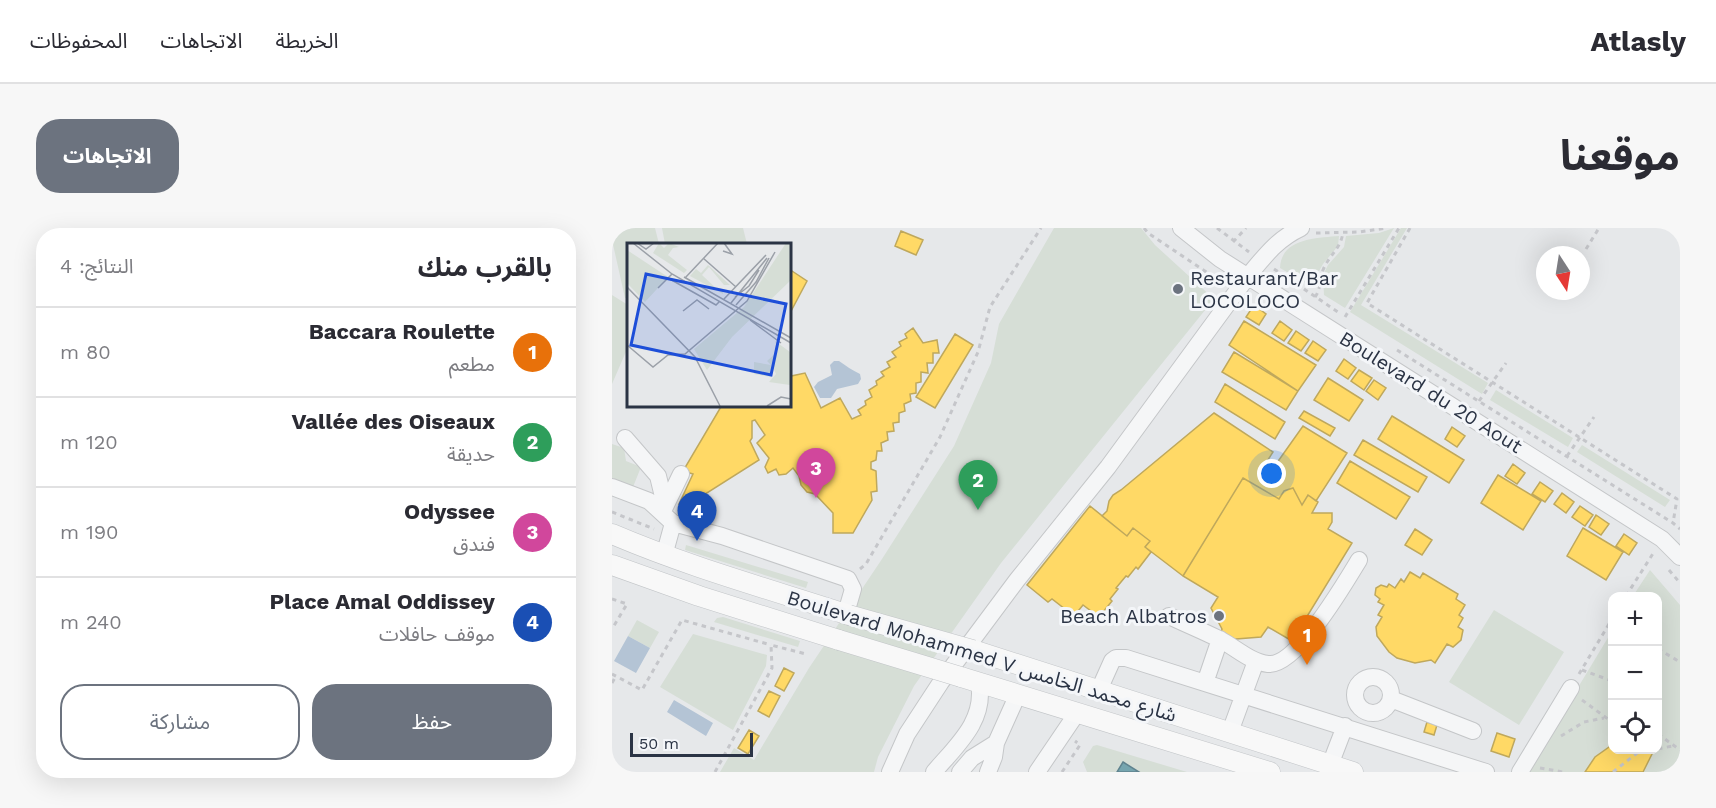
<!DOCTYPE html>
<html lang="ar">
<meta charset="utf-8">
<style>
:root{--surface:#fff;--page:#f7f7f7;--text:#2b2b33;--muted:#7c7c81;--line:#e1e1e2;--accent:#6c737f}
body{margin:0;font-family:"Work Sans","Noto Sans Arabic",sans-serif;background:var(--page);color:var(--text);direction:rtl}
.controls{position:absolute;right:18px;bottom:18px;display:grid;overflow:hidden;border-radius:12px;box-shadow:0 6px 24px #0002}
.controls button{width:54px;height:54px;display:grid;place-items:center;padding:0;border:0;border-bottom:2px solid var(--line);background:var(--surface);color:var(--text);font:30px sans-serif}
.compass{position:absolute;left:924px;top:18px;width:54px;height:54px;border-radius:50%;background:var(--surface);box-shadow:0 6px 24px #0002;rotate:168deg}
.scale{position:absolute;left:18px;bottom:15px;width:123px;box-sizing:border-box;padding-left:6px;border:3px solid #2b3445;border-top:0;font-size:16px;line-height:21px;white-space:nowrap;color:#2b3445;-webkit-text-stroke:4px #f4f6f9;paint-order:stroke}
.you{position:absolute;left:660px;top:246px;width:21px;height:21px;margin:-15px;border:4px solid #fff;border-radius:50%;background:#1a73e8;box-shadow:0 0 0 9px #1a73e833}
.badge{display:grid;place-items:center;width:39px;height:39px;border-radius:50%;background:var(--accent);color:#fff;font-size:20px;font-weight:700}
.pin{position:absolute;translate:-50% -50px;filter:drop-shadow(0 2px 3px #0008)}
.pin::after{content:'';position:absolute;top:32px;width:21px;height:18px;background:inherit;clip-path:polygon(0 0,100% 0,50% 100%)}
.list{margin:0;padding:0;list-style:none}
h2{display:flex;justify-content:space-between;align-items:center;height:78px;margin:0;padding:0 24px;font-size:26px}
h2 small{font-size:20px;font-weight:400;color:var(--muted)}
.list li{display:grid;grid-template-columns:39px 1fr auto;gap:18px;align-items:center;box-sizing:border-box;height:90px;padding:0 24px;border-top:2px solid var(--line)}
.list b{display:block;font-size:22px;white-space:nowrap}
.list p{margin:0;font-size:20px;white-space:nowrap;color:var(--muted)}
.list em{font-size:20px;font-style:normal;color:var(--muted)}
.actions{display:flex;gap:12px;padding:18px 24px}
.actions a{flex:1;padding:14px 0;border:2px solid var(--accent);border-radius:24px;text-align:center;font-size:21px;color:var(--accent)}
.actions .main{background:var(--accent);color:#fff}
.icon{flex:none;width:33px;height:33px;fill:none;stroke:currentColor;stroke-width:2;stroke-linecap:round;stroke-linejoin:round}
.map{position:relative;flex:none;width:1068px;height:544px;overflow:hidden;direction:ltr;border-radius:24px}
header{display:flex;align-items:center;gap:36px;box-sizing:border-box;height:84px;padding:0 30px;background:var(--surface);border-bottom:2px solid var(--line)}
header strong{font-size:28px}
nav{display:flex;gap:33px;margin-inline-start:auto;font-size:21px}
.intro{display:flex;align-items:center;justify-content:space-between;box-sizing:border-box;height:144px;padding:0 36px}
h1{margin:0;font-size:42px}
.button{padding:15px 27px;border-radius:24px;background:var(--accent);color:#fff;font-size:21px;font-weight:700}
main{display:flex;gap:36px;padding:0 36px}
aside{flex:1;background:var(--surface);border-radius:24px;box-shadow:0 6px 24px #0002}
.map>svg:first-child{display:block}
</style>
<header>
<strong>Atlasly</strong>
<nav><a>الخريطة</a><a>الاتجاهات</a><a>المحفوظات</a></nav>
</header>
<div class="intro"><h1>موقعنا</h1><a class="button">الاتجاهات</a></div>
<main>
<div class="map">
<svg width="1068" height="544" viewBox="0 0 1068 544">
<rect width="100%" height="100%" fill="#e6e8ea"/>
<path fill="#d6ded6" d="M0,0H43L47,16H16V70H13L0,12Z
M50,0H131L135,16H53Z
M442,0H529L543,17L602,71L389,335L302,458L266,529L262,544H108L122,520L142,532L197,440L270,331L342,218L379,135L387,96Z
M782,0L733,80L712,67L711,47L716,37L732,19L734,8L767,5Z
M789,0H795L749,77L876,155L870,166L738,84Z
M727,8L726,18L711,36L701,54L694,55L668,40C669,10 705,10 727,8Z
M0,67L16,77V119L0,156Z
M884,162L961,210L956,219L878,172Z
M0,216L12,220L14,233L29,239L21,259L0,250Z
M970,217L1058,272L1053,279L965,224Z
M74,317L196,354L194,360L73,322Z
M1038,342L1068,377V544H915L1000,403V522H1046V368H1021Z
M882,382L952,424L907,497L837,454Z
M111,389L188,413L186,419L102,394L105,390Z
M25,392L47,404L38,420L16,408Z
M81,406L155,427L154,438L121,502L48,459Z
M485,517L575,544H527L511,534L505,544H475L471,534L481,518Z"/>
<path fill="#b4c4d5" d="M222,133H227C234,138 240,142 248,146L249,151L246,156L225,161L219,170H208L202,159L206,154L220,147L218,137Z
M16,408L38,420L24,445L2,433Z
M62,472L101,495L94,508L55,484Z"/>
<path fill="#ffd966" stroke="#bfa85c" stroke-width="1.5" d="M289,3L311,12L304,27L283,18Z
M177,41L195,53L177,87Z
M642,77L654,86L647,97L634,89Z
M632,93L704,137L686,163L617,117Z
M668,93L680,102L672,113L660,105Z
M301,100L311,115L325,112L327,125H321V135H315L316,145L309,144V154L304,155V165L298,166L299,173L292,176L293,183L287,185V194L281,195L282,203L275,204L276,212L269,215L270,223H265L264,232L259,234V241L264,243L265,263L259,264L260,272L241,305H221V285L203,266L195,264L189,257L187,248L181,240L174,246L167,247L164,241L156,245L153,239L157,230L145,215L153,207L143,192L140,193V210L138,213L147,232L76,277L67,276L81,246L71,243L110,177H177V139L179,148L193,145L209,180L228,170L240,191L249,187L246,182L254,177L253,173L260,169L257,162L265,157L264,153L272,148L269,144L278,139L275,134L284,129L280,124L289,118L287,114L295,110L293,106Z
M684,103L697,112L689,123L676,115Z
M343,106L361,117L323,180L304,169Z
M701,113L714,122L706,133L693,125Z
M622,124L686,163L674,182L610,144Z
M732,131L744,140L736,151L724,143Z
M747,142L760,150L752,162L739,153Z
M716,150L751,172L737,193L702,172Z
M762,152L774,160L766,172L754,163Z
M613,156L673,194L663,211L603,174Z
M692,183L723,200L718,208L687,190Z
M602,185L661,224L650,241L657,246L691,198L735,225L704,273L696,267L690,277L681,260L672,263L667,271L631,250L571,348L533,319L538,313L521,300L515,308L490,288L495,283L497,273L501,267L509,262Z
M780,188L852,232L837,255L766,211Z
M840,199L853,208L845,219L833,211Z
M751,212L815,249L806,264L742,227Z
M738,233L798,269L784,291L725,255Z
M901,236L913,245L905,256L893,248Z
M886,247L929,273L911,302L869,275Z
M631,250L667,271L672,263L681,260L690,277L696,267L706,274L700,285H720V294L716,301L740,315L680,413L656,399L649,409L624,411L621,413L609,405L610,401L599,380L606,369L571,348Z
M928,254L941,263L933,274L920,266Z
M950,265L962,274L954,285L942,276Z
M478,278L515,308L521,300L538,313L533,319L539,324L526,341L524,339L516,349L514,348L504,360L506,361L498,371L500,373L487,389L471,377L462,388L440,371L436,374L415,357Z
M968,278L981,287L973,298L960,289Z
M984,287L997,296L989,307L977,299Z
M971,300L1011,324L994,352L955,328Z
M803,301L820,312L810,327L793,317Z
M1012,306L1025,315L1017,327L1004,318Z
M798,344L808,350L811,345L846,366L844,371L853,377L847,387L851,390L846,399L851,402L849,412L841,419L835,416L823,435L819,432L803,435L785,430L777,424L765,408L764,399L770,389L766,387L772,377L766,374L768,371L763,367L764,360L769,357L775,359L777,356L783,360L789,351L792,354Z
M172,440L182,445L172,463L163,458Z
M157,463L168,468L157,489L146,483Z
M815,494L825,497L822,507L812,504Z
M137,502L147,508L136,526L126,520Z
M885,505L903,511L897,529L879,523Z
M1000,517V522H1042L1031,544H973L983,529Z"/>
<path fill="#76a5af" stroke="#60838f" stroke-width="1.5" d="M511,534L527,544H505Z"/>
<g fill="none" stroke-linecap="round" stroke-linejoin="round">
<defs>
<path id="minor" d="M569,0L608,31L1050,311L1068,329
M13,210L46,248L53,277
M0,259L37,273L61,295L110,308L236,351L241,361L234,385
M52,281L69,246
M52,328L61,295
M557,388C574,396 591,403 607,411C623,419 638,434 656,436C684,439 733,355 747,332
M743 467a18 18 0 1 1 36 0a18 18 0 1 1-36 0Z
M593,455L608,411
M487,462L500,433L504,430H514L874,544
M779,471L861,503
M618,504L644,433
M718,537L733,498
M278,544L295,506L329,454L405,352L496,239L636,48C652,29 665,11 689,0
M322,544C344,518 374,493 367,455
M348,544L360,530L384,515
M376,544L382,529L384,515L406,466
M425,544L465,485
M908,544L959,460"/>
<path id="major" d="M0,306C77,339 157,361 237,387
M0,337L87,368L227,412
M361,422L741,544
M349,449L658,544"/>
</defs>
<use href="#minor" stroke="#c4c6c8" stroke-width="18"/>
<use href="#major" stroke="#c2c5c8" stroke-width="21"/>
<path stroke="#c5c6ca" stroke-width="3" stroke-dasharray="4.5 4.5" stroke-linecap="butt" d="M532,0L536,5L611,55
M605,0L637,24
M798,0L755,75L1065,271L1061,295
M704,5L747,4L775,0
M621,14L634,0
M974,21L987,0
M662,41L729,86
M703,69C709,61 708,51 711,42C717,27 729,21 731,4
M733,89L787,0
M785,122L1061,295L1068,301
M867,173L894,135
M955,228L982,189
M0,284L42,301
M248,341L254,336L328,209L366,124L378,79L429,0
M1057,342L1068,355
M1014,368L1042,324
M0,371L15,376L0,401
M1046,421L1068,434
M970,442L1000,453
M0,446L30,462L70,392L159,417
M967,446L1000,391
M0,455L4,448
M970,472L1000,494
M1046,506L1068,522
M949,508L972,494L992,490
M1046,521L1060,518
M1042,522H1043
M928,540L951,544
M103,544L160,440L159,417L194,426
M450,544L468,517L463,513
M1001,544L1029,522"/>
<use href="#minor" stroke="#f5f6f7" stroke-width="16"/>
<use href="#major" stroke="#f8f8f8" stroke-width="20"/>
<defs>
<path id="major-bridge" d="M237,387L361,422
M227,412L349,449"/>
</defs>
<use href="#major-bridge" stroke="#c2c5c8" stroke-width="21" stroke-linecap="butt"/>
<use href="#major-bridge" stroke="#f8f8f8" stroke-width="20"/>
</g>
<g fill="#6c737f" stroke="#f4f6f9" stroke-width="2">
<circle cx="566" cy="61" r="6"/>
<circle cx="607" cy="388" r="6"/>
</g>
<g text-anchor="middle" stroke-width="6" stroke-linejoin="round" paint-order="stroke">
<g font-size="20" fill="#2b3445" stroke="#f4f6f9" text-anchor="start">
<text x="578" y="57">Restaurant/Bar<tspan x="578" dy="23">LOCOLOCO</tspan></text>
<text x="595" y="395" text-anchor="end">Beach Albatros</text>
</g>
<g font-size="20" fill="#2b3445" stroke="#f4f6f9">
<text transform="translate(819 164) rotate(32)" y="7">Boulevard du 20 Aout</text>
<text transform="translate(370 428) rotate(17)" y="7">Boulevard Mohammed V شارع محمد الخامس</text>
</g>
</g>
<g transform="translate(15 15)">
<rect width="164" height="164" fill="#e6e8ea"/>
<path d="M32,0L37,5L42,0L52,4L46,5L41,12L60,27L57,30L26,10ZM159,0H163V38L105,94L80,127L67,106L117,64ZM0,7L41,34L18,59L0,40ZM81,22L103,42H97L82,24L75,32L92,48L96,46V51L63,33L69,26L74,30ZM148,98L163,109V142L142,139L149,131L145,122L144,134L127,131V119L144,122L140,118L151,108Z" fill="#d6ded6"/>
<path fill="none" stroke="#9ba0a8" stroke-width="1.5" d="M6,0L45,31L164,100M10,0L19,6L27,0M96,8L105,11L97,0M76,15L109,44M57,34L164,95M41,35L89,62L93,58M58,35L91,0M0,44L68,114L93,163M31,45L45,31M108,54L122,43L132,27M97,56L139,12M104,60L140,15M109,62L129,39L142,15M56,68L70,57L82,66M123,77L154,100M0,102L26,124L41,112L58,111L120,58L148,9M140,163L154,154L164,156"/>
<path fill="#1d4ed8" fill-opacity="0.15" stroke="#1d4ed8" stroke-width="3" d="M19,31L159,61L144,132L4,102Z"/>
<rect width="164" height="164" fill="none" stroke="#2b3445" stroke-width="3"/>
</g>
</svg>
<div class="controls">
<button>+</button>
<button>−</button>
<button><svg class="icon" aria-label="locate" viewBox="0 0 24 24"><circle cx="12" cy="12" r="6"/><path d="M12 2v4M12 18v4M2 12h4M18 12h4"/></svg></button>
</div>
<svg class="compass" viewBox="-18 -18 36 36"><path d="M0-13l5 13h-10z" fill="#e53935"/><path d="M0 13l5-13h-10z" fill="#7c7c81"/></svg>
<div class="scale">50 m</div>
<div class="you"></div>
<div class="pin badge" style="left:695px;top:437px;background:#e8710a">1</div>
<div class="pin badge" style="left:366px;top:282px;background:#2e9e5b">2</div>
<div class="pin badge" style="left:204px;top:270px;background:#d1479c">3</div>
<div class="pin badge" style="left:85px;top:313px;background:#1a4fb4">4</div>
</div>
<aside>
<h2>بالقرب منك<small>النتائج: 4</small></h2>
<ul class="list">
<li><span class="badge" style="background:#e8710a">1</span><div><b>Baccara Roulette</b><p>مطعم</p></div><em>80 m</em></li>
<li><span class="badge" style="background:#2e9e5b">2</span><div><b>Vallée des Oiseaux</b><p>حديقة</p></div><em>120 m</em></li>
<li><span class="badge" style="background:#d1479c">3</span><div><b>Odyssee</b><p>فندق</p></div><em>190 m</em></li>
<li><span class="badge" style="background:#1a4fb4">4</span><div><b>Place Amal Oddissey</b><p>موقف حافلات</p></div><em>240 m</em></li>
</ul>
<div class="actions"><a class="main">حفظ</a><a>مشاركة</a></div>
</aside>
</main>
